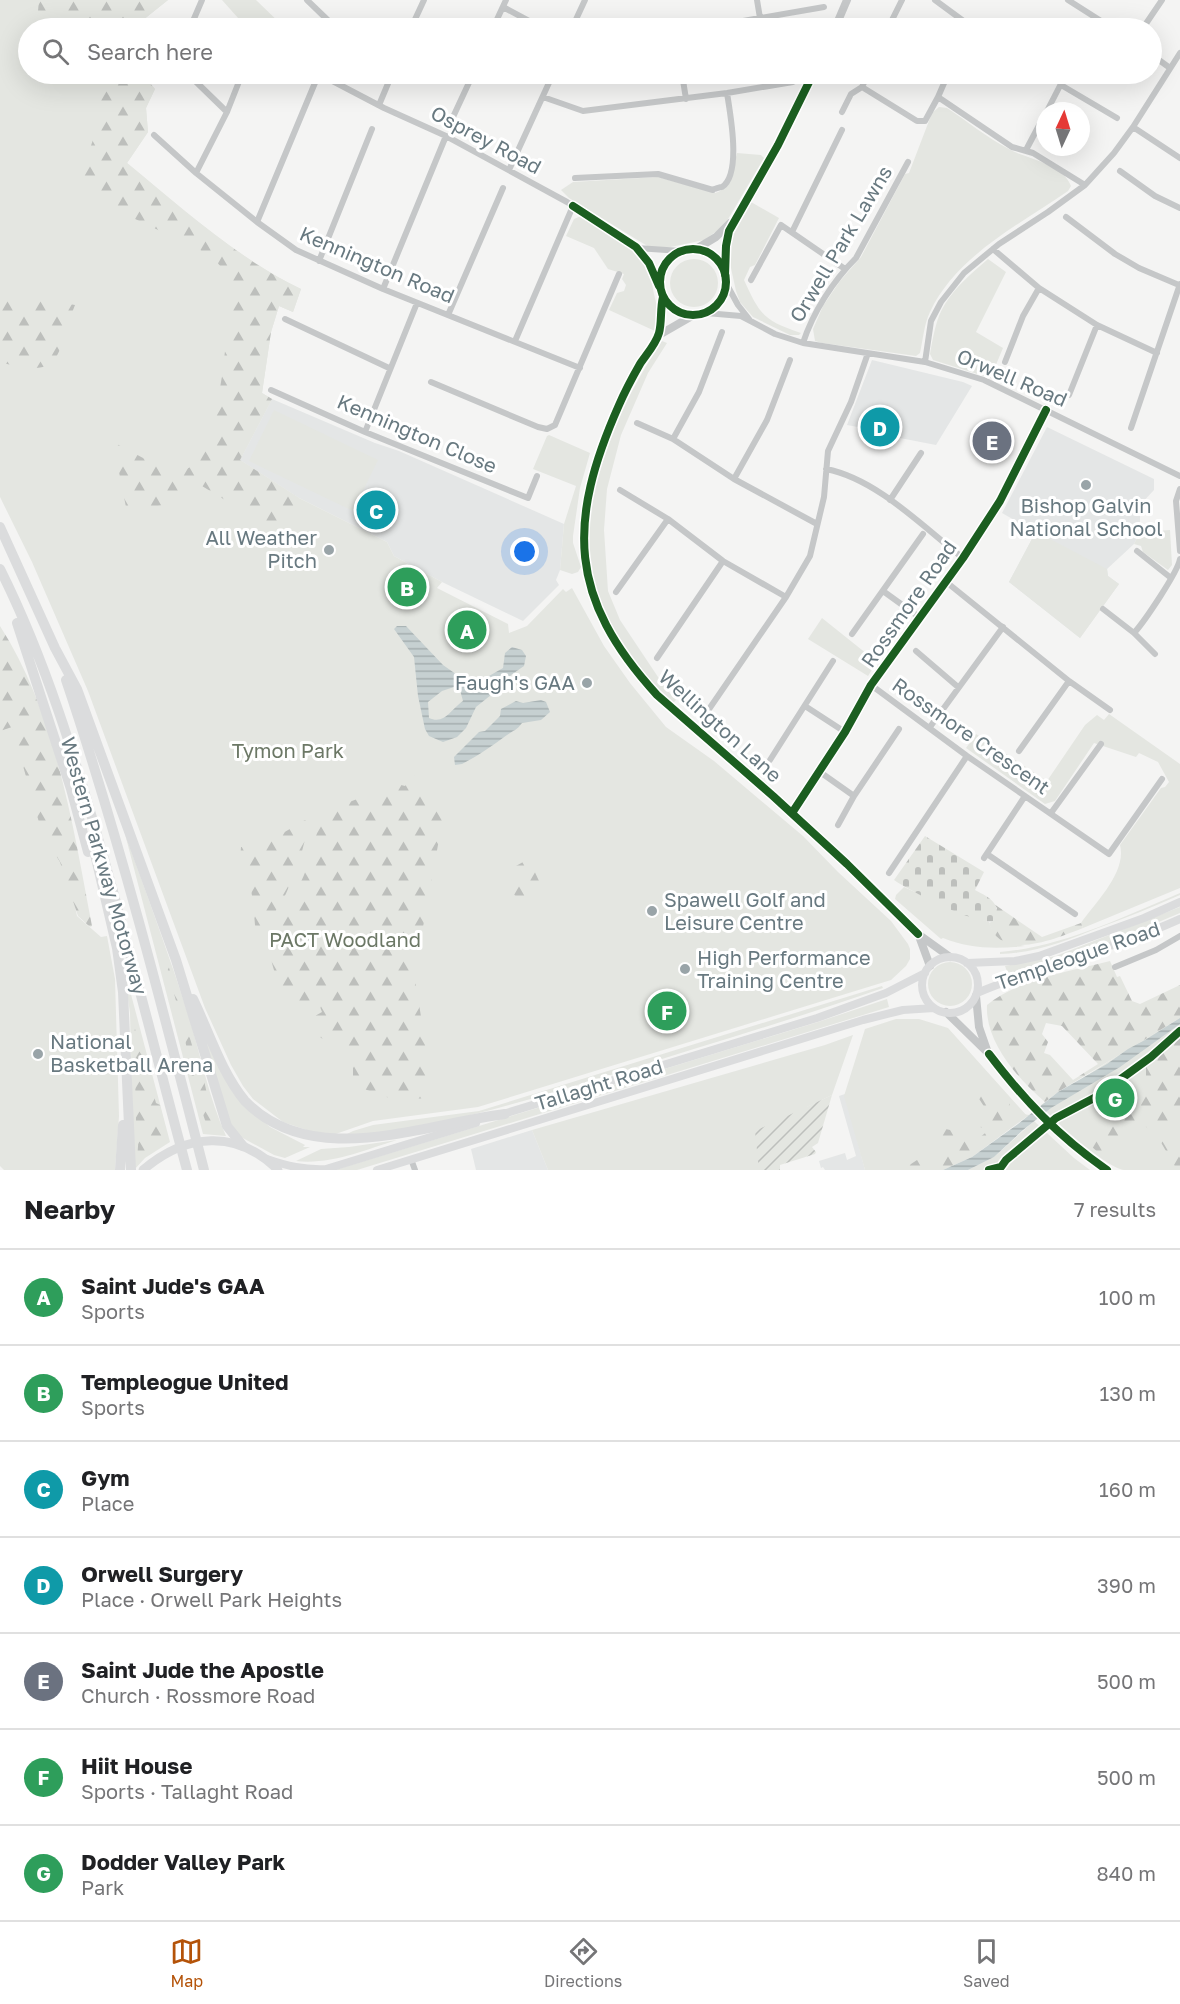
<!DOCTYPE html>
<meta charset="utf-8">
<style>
:root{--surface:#fff;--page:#f6f6f6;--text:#202124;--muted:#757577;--line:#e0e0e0;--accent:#b45309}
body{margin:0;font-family:"Golos Text",sans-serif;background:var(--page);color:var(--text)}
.compass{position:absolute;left:1036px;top:102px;width:54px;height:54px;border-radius:50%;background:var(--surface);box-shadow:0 6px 24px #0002;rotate:4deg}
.you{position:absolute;left:525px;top:552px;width:21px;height:21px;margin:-15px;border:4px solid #fff;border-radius:50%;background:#1a73e8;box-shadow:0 0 0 9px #1a73e833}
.badge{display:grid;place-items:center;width:39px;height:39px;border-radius:50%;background:var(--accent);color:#fff;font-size:20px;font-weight:700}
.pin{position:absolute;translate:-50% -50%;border:3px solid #fff;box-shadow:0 2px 6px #0006}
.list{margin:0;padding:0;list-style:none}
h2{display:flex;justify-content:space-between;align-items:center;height:78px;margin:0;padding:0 24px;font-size:26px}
h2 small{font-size:20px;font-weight:400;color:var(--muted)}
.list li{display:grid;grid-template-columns:39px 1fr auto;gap:18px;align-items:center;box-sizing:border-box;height:96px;padding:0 24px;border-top:2px solid var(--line)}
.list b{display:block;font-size:22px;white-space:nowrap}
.list p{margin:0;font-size:20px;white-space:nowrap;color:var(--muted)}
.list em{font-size:20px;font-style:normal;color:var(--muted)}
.icon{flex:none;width:33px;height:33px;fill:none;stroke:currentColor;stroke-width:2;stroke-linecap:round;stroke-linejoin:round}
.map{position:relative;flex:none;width:1180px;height:1170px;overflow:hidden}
.search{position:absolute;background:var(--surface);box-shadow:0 6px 24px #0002;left:18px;right:18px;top:18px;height:66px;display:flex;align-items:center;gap:15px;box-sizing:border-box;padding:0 21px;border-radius:33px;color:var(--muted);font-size:22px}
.sheet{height:750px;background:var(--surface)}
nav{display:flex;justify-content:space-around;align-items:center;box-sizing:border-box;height:84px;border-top:2px solid var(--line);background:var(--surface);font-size:16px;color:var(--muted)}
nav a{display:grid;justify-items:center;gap:3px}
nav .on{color:var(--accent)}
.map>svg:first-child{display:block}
</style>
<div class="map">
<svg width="1180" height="1170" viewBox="0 0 1180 1170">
<defs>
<pattern id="forest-firs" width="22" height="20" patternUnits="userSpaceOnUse" patternTransform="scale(1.5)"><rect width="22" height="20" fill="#e4e6e1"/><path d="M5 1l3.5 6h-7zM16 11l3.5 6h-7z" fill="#bdbfbc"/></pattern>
<pattern id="cemetery-stones" width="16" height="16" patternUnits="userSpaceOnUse" patternTransform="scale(1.5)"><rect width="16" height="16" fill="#e4e6e1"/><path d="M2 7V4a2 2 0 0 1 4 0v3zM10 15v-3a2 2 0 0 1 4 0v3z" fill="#bdbfbc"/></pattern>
<pattern id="garden-furrows" width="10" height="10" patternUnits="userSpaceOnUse" patternTransform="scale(1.5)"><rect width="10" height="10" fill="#e4e6e1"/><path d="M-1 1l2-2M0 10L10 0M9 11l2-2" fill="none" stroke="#bdbfbc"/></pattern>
<pattern id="water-rules" width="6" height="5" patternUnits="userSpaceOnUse" patternTransform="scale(1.5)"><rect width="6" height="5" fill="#c6d0d1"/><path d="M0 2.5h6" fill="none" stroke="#a5aeaf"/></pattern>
</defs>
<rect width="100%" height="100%" fill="#f4f4f3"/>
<path fill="#e4e6e6" d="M872,360L963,382L972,386L936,445L874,433V430L847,425Z
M272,399L375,443L399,451L564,524L560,570L556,580L559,585L523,621L442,582L394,556L387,542L299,498L240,460Z
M1047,427L1154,479V490L1140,505V532L1134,544L1107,569L1108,576L1119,584L1080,638L1009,582L1033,537L1013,526L1016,521L1002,513Z
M845,1094L865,1170H825L823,1167L821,1168L819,1161L845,1153L847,1160L856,1156L839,1096Z
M532,1130L548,1170H476L471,1149Z"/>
<path fill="#e4e6e1" d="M0,0H168L133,28H28V74H142L155,89L146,108L148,132L127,163C182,208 237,258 301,289L293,312L279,306L271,332L262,393L272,399L240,460L299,498L387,542L394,556L442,582L437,588L508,624L509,633L527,626L563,589L566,592L572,588L604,646L630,683L666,727L714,761L803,836L838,872L891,921L908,944L910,949V959L906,966L891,980L478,1107L373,1121L327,1137L283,1122L253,1099L243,1086L231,1065L205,1008L88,691L32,562L0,497Z
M222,0H256L285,28H247Z
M939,107L947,108C967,121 987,138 1009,149C1026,159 1063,163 1071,186L1068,191C1019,225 956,256 930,312C924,324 923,340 920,353L916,356L822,343L815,341L813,329L823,306L840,281L861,257L905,174L909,173L932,113Z
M737,153L761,155L764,158L724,226L704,240L661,249L649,247L569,198L561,190L573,182L658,177L715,193C733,188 733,169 737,153Z
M751,202L779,218L755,265L750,267L744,280C760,315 764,321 801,333L799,335H790L753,317L740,302L736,291L729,259V243Z
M581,216C600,229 637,246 647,267C651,275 652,285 654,294C657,306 660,319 655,331L609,310L617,293L624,291L626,285L622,279L624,274L608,269L594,248L566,236L574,219Z
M670 283a24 24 0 1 1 48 0a24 24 0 1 1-48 0Z
M988,259L1006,272L976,332L1003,348L995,367L1007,372L1003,382L933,360L930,354C933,337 936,318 945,304C956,286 973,272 988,259Z
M662,341L667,343L648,373L621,435L607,489L604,530L608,591L620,620L666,689L676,700L673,703C654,686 640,668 626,647C616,632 604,616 599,599C568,511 614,414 662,341Z
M274,410L378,460L353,511L249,461Z
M549,435L590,453L580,488L573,536V543L581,567L578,572L572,574L560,570L564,524L576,486L533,469L547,436Z
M1016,521L1107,569L1108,576L1119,584L1080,638L1009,582L1033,537L1013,526Z
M1170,530L1172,565L1168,570L1143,552L1141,546L1134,544L1140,532Z
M822,618L877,662L868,676L808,639Z
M0,627L64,853L77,916L101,937L107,936L115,979L119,1116L115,1170H4L0,1166Z
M1109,714L1180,764V888L1083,928L1081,923C1096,902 1127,872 1120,845L1161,788L1165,787L1169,782L1158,762L1139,753L1136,757L1094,743L1055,801L1045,804L966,748L976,734L1047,781L1085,725L1097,715L1104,720Z
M125,834C147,895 169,955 189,1017C201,1057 209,1098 226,1136L203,1134Z
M904,887L958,912L989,922C994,940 1011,943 1025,946C996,949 970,949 943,938L941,939L895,899L896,895Z
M1180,893V895C1153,907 1126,918 1098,928C1066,941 1035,953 1000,954V952C1062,947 1123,917 1180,893Z
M1180,907V913L1104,945L1008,974L1005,966L1056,956Z
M928 984a22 22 0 1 1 44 0a22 22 0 1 1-44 0Z
M123,964L170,1142L145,1158L134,1170L130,1013Z
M882,986L883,988C798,1018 712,1043 627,1070C532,1099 438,1129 339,1138L353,1131L373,1125L479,1111Z
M887,999L889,1007L357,1170H335L818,1022Z
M1180,1018V1170C1162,1170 1142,1170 1124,1170C1107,1168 1052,1120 1041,1105L1128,1049Z
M896,1019H919L948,1028L1027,1116L925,1170H865L844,1096L865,1029Z
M853,1035L832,1095L807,1107L759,1170H548L532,1130L825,1045Z
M207,1037L242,1103L270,1127L305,1145L303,1147H310L285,1158L274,1155L241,1137L228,1120L205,1047Z
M1034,1121L1074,1158L1090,1170H968L994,1157Z
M397,1140C365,1150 330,1165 296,1161L321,1149L349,1147Z"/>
<path fill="url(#forest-firs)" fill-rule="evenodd" d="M39,0H168L133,28H96L94,26L38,11Z
M98,74H142L155,89L146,108L148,132L127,163C181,208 238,259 301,289L293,312L279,306L271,332L262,393L272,399L240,460L299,498L285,528L269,534L250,521L230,503L202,486L163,505L127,512L113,442L175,475L196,464L211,442L222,376L232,293L226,273L216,261L200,250L108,206L88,193L84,186V166L96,131Z
M34,298L75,305C55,354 66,381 0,362V299Z
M0,626C56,713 73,826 92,926L90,927L78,916L60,862L42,833L12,727L0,731Z
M414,775L444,812L423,927L410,948L432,1085L425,1089L428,1098L395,1100L353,1085V1049L339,1050L311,1031L315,1016L322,1012L317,999C309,1001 299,1004 291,998C277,988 268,957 270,940C271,931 295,895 300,884C311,862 316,837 321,813L401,782V785L405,786Z
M305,820L309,824L300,859L291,868C294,893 271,914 261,935L256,936C254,916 253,875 240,860L241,847L261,846Z
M523,862L532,866L539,881L533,898C514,907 507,885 509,870Z
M994,904L1042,937L1081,923L1083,928C1057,938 1001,963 989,923L993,921L997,908Z
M159,934L197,1062L201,1067L213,1121L219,1129L216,1132L203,1130L206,1128V1123L194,1088L182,1023L159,938Z
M1110,961L1117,977L1120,976L1132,1001L1140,1004L1180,985V1018L1058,1092L1045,1102C1018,1079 985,1042 987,1005C1018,979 1071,971 1110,961ZM1046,1023L1062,1026L1098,1064L1073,1080L1050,1055L1044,1053L1048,1042L1042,1034Z
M134,1026L151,1076L154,1096L156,1103L160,1105L168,1139L157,1142L139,1160H137L139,1133L136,1121Z
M1180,1036V1119L1169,1131L1180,1150V1170H1177L1159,1139L1141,1122L1101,1155L1091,1146L1111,1126L1137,1107L1146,1083V1064Z
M974,1091L1002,1095L1004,1092L1010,1104L1007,1111L1029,1115L972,1157L943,1170H902L923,1156L946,1150L944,1141L936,1127L955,1131L969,1142L979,1138L989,1130L977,1126L985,1108Z"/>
<path fill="url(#cemetery-stones)" d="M925,836L984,872L975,890C990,898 1003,904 993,921C976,925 910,891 894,880Z"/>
<path fill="url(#garden-furrows)" d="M832,1095L818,1143L812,1147L816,1152L815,1154L780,1165V1170H759L755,1131Z"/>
<path fill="url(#water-rules)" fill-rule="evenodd" d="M397,626H406L443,665L470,684L482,680L503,668L505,653L512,647L522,650L526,656L524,666L511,675L506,683L476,707L466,728L457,737L443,742L429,736L425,729L418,696L414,657L394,629ZM457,686L460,690L463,701C451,709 445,725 429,718L428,702L442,691Z
M541,700L546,702L550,712L541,720L522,723C516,731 514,730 507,735C493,745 478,756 462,764L455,765L454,757L479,732L485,731L500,716L501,709L516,701L523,703Z
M1180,1018V1024L1120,1067L1051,1108L1023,1130L994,1157L968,1170H943L972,1157L1018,1124L1058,1092L1107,1064L1128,1049L1145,1040Z"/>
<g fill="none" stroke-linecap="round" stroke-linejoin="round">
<path stroke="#c5c7c8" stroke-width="6" d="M307,0L336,28
M757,0L760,18
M935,0L973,28
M1068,0L1112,28
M503,7L542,28
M190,28L202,0
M411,28L424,0
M493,28L506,0
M572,28L585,0
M703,28L824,7
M888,28L902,0
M1143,28L1162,0
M1152,55L1170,68
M188,74L227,112
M682,74L686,99
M868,74L862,87L917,121H925L938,97
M948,74L938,97L1012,147L1033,153L1085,185
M1061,85L1117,118
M543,97L583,111L727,93L793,82
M379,105L392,74
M1047,111L1066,74
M842,112L851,94L862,87
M453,117L473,74
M1133,127L1180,158
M154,135L196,173L257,222L296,250L383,289L580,368
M1026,150L1045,114
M509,170L553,74
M1120,171L1155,196L1180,208
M196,173L227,112L242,74
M575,178L658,174L713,190C713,189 721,187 722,187C742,174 730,113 727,93
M1066,217L1115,254L1139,268L1179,285
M257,222L317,78L321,75L384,108L446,136L567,202L636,247L649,263L660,289
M792,232L842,130
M637,248L681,251
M993,249L1039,288L1097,325L1157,353
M319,261L372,129
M751,280L781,225L845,269
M726,283L738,305L749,319
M383,289L446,136
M706,313L741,316L775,334L803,343L925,362L984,380L1180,476
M448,315L503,188
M285,319L389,368
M515,341L573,206
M803,343C813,312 833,281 856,258L908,162
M925,362L931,321L941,302L964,273L999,244L1048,212L1085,185L1114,153L1133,127L1180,53
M1005,362L1023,316L1039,288
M431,382L538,427L547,429L555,425L619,274
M271,390L365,432L528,498L537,476
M1069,395L1097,325
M637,423L673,439L734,479L817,524
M1131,428L1180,284
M365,432L417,303
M673,439L699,392L722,332
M826,469C877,479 923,527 963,558
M734,479L767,420L790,360
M1180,489L1176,501L1180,551
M620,490L668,519L723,561L786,597
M890,500L921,453
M1137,551L1171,578
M950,585L1069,681L1110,710
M883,591L919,617
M616,592L668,519
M1103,609L1134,633L1155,654
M1134,633C1144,622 1178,572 1180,559
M852,634L923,534
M916,651L958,687
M657,658L723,561
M871,685L967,756L1109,854L1162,779
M805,706L845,732
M705,715L786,597L810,556L824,497L828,451L851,402L868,353
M930,727L1003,627
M1019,751L1069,681
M770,760L833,661
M820,772L854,796
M792,813L845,732L871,685L963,558L1000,501L1046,410
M1051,813L1101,744
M838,825L854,796L899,729
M987,854L1075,914
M984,858L1025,796
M889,873L967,756
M1115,967L1156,950L1180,936
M411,1159L415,1170"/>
<path stroke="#c5c7c8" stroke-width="8" d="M835,28L847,0
M660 282a33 33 0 1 1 66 0a33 33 0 1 1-66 0Z
M696,249L716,237L730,223
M725,275L726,246L729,231L778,145L813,74
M663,297C660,309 662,322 659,333C656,344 646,355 640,364C632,378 625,391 619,405C567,522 568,598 657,695L773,796L847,864L918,934L950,957
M659,335L692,316
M919,936L930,966
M976,996L979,1027L987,1050
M946,1012L989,1054L1025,1099L1055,1130L1107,1170"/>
<path stroke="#dbdcdd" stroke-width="8" d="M922 985a28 28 0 1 1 56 0a28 28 0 1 1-56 0Z
M967,963L1015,961L1039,956L1144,918L1180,902
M977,993C1043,965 1114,949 1180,919
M500,1115L817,1018L886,993L925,973
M267,1159C287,1166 304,1170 326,1169L476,1123
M377,1170L863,1020L903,1010L934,1008"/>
<path stroke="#dbdcdd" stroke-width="9" d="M143,1170C186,1133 237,1129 278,1170"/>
<path stroke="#dbdcdd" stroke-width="10" d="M0,527L55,648L77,689L176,960L227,1126L243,1146
M0,569C46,661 76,761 104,859C133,962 159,1066 187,1170
M17,623L71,789L88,852
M66,680C120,841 162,1006 204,1170
M92,841L117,948L123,992L131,1170
M193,999C209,1032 221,1072 245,1101C312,1170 420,1125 505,1114
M120,1170L123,1125"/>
<defs>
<path id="cycleway" d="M573,206L636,247L649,263L659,286
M660 282a33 33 0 1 1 66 0a33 33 0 1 1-66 0Z
M725,275L726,246L729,231L778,145L813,74
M663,297C660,309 662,322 659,333C656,344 646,355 640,364C632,378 625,391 619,405C567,522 568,598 657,695L773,796L847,864L918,934
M792,813L845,732L871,685L963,558L1000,501L1046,410
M989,1054C1024,1100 1059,1137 1107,1170
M989,1170L1001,1167L1006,1160L1056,1118L1096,1097L1151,1057L1180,1031"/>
</defs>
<use href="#cycleway" stroke="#fff" stroke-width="11"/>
<use href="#cycleway" stroke="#1b5e20" stroke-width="8"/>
</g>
<g fill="#99a4a8" stroke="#fff" stroke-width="2">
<circle cx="1086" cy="485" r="6"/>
<circle cx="329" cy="550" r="6"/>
<circle cx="587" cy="683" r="6"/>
<circle cx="652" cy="911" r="6"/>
<circle cx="685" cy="969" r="6"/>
<circle cx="38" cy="1054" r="6"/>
</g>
<g text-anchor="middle" stroke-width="6" stroke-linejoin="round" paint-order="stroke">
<g font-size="20" fill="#687980" stroke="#fff">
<text transform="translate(486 140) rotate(28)" y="7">Osprey Road</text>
<text transform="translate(841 244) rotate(-59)" y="7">Orwell Park Lawns</text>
<text transform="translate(377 265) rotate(23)" y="7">Kennington Road</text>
<text transform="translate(1012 378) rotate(23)" y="7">Orwell Road</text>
<text transform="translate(417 434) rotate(23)" y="7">Kennington Close</text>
<text transform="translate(909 604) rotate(-55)" y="7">Rossmore Road</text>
<text transform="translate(720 726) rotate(42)" y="7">Wellington Lane</text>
<text transform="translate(971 736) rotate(35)" y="7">Rossmore Crescent</text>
<text transform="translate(104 866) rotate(74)" y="7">Western Parkway Motorway</text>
<text transform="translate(1078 956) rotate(-19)" y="7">Templeogue Road</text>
<text transform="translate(599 1085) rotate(-17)" y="7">Tallaght Road</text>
</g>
<g font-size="20" fill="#687980" stroke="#fff" text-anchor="start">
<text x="1086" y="513" text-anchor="middle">Bishop Galvin<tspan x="1086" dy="23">National School</tspan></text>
<text x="317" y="545" text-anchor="end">All Weather<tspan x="317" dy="23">Pitch</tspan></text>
<text x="575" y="690" text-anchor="end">Faugh's GAA</text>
<text x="664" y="907">Spawell Golf and<tspan x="664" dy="23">Leisure Centre</tspan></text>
<text x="697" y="965">High Performance<tspan x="697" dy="23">Training Centre</tspan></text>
<text x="50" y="1049">National<tspan x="50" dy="23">Basketball Arena</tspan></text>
</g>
<g font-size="20" fill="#6c7866" stroke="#fff">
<text x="288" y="758">Tymon Park</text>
<text x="345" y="947">PACT Woodland</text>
</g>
</g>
</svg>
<svg class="compass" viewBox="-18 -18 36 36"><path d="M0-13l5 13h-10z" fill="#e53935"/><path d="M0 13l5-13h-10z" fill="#757577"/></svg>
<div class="you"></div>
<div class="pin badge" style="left:467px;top:630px;background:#2e9e5b">A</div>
<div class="pin badge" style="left:407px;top:587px;background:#2e9e5b">B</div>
<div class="pin badge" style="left:376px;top:510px;background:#0f9aa8">C</div>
<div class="pin badge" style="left:880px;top:427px;background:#0f9aa8">D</div>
<div class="pin badge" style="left:992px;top:441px;background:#6b7280">E</div>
<div class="pin badge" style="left:667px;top:1011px;background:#2e9e5b">F</div>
<div class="pin badge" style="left:1115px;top:1098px;background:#2e9e5b">G</div>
<div class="search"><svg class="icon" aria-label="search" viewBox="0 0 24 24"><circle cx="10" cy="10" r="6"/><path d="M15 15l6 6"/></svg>Search here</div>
</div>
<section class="sheet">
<h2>Nearby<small>7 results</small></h2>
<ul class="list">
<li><span class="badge" style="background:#2e9e5b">A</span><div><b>Saint Jude's GAA</b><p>Sports</p></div><em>100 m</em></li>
<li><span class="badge" style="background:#2e9e5b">B</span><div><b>Templeogue United</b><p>Sports</p></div><em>130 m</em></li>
<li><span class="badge" style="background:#0f9aa8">C</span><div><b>Gym</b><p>Place</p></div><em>160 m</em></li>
<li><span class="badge" style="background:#0f9aa8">D</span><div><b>Orwell Surgery</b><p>Place · Orwell Park Heights</p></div><em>390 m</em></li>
<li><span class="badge" style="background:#6b7280">E</span><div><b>Saint Jude the Apostle</b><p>Church · Rossmore Road</p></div><em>500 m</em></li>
<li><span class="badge" style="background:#2e9e5b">F</span><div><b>Hiit House</b><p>Sports · Tallaght Road</p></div><em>500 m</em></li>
<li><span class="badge" style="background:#2e9e5b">G</span><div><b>Dodder Valley Park</b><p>Park</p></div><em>840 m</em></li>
</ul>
</section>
<nav>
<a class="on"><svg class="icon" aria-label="map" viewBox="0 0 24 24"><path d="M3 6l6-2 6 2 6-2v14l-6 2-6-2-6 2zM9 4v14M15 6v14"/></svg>Map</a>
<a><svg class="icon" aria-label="directions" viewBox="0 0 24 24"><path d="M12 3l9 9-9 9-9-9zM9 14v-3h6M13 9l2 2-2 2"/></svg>Directions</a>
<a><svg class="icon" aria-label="saved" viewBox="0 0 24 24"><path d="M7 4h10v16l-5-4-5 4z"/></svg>Saved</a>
</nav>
